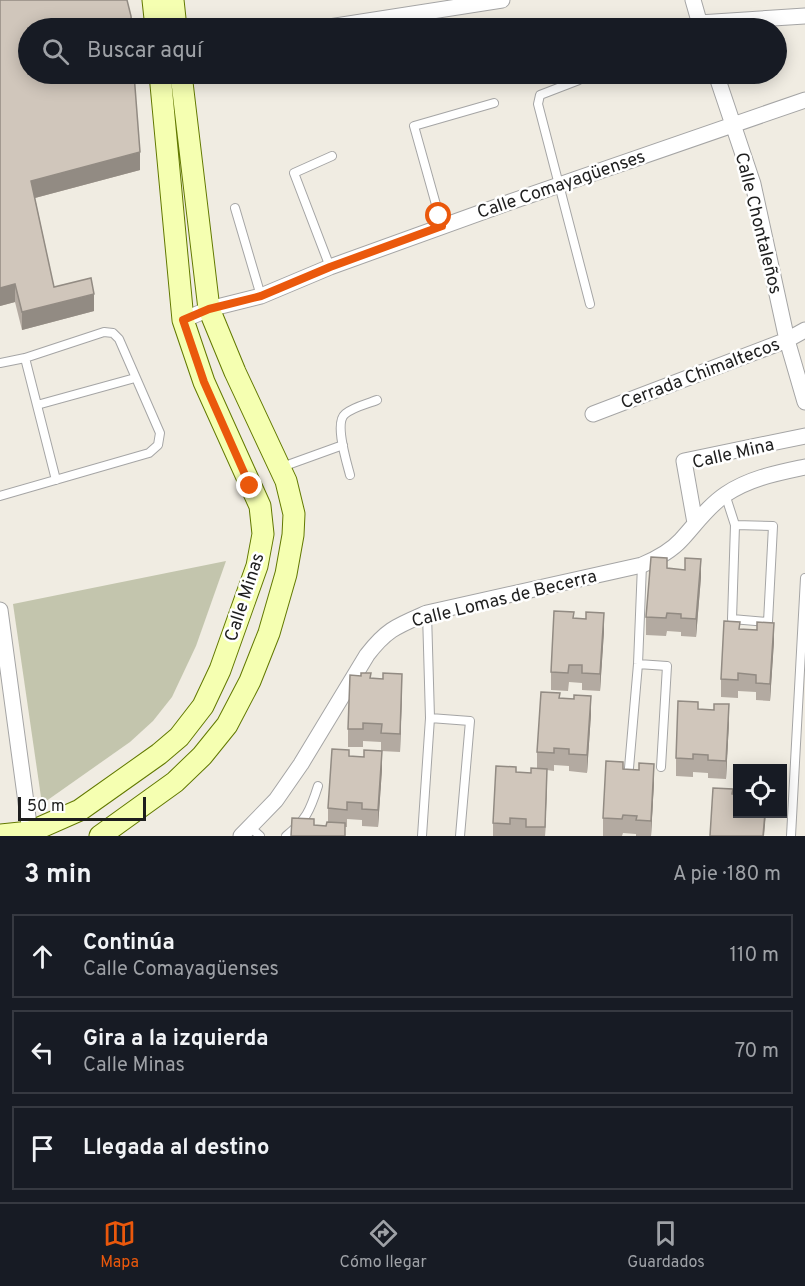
<!DOCTYPE html>
<html lang="es">
<meta charset="utf-8">
<style>
:root{--surface:#171b24;--page:#242831;--text:#f1f3f6;--muted:#9ea1a6;--line:#363941;--accent:#ea580c}
body{margin:0;font-family:Overpass,sans-serif;background:var(--page);color:var(--text)}
.controls{position:absolute;right:18px;bottom:18px;display:grid;overflow:hidden;border-radius:0px;box-shadow:0 3px 15px #0003}
.controls button{width:54px;height:54px;display:grid;place-items:center;padding:0;border:0;border-bottom:2px solid var(--line);background:var(--surface);color:var(--text);font:30px sans-serif}
.scale{position:absolute;left:18px;bottom:15px;width:128px;box-sizing:border-box;padding-left:6px;border:3px solid #1e1e1e;border-top:0;font-size:16px;line-height:21px;white-space:nowrap;color:#1e1e1e;-webkit-text-stroke:4px #fff;paint-order:stroke}
.stop{position:absolute;width:18px;height:18px;margin:-14px;border:4px solid #ea580c;border-radius:50%;background:#fff}
.stop.end{background:#ea580c;border-color:#fff;box-shadow:0 2px 6px #0008}
.list{margin:0;padding:0;list-style:none}
h2{display:flex;justify-content:space-between;align-items:center;height:78px;margin:0;padding:0 24px;font-size:26px}
h2 small{font-size:20px;font-weight:400;color:var(--muted)}
.list li{display:grid;grid-template-columns:39px 1fr auto;gap:18px;align-items:center;box-sizing:border-box;height:84px;margin:0 12px 12px;padding:0 12px;border:2px solid var(--line);border-radius:0px}
.list b{display:block;font-size:22px;white-space:nowrap}
.list p{margin:0;font-size:20px;white-space:nowrap;color:var(--muted)}
.list em{font-size:20px;font-style:normal;color:var(--muted)}
.icon{flex:none;width:33px;height:33px;fill:none;stroke:currentColor;stroke-width:2;stroke-linecap:round;stroke-linejoin:round}
.map{position:relative;flex:none;width:805px;height:836px;overflow:hidden}
.search{position:absolute;background:var(--surface);box-shadow:0 3px 15px #0003;left:18px;right:18px;top:18px;height:66px;display:flex;align-items:center;gap:15px;box-sizing:border-box;padding:0 21px;border-radius:33px;color:var(--muted);font-size:22px}
.sheet{height:366px;background:var(--surface)}
nav{display:flex;justify-content:space-around;align-items:center;box-sizing:border-box;height:84px;border-top:2px solid var(--line);background:var(--surface);font-size:16px;color:var(--muted)}
nav a{display:grid;justify-items:center;gap:3px}
nav .on{color:var(--accent)}
.map>svg:first-child{display:block}
</style>
<div class="map">
<svg width="805" height="836" viewBox="0 0 805 836">
<rect width="100%" height="100%" fill="#f0ece2"/>
<path fill="#c3c5ad" d="M226,561L196,646L172,697L153,721L130,742L42,804L13,604Z"/>
<g fill="none" stroke-linecap="round" stroke-linejoin="round">
<defs>
<path id="lane" d="M579,80L540,95L538,104L590,304
M235,208L261,296
M442,226L414,126L494,103
M330,267L294,173L332,156
M25,358L56,480
M0,363L25,358L104,332L113,333L119,339L160,433L158,445L149,453L0,496
M37,405L135,378
M282,467L343,445
M350,475C347,463 334,423 345,414C353,407 367,404 377,400
M725,494L735,525L732,619L768,622L773,526L735,525
M638,664L667,666L661,767
M430,718L470,721L460,836
M629,768L638,664L642,565
M250,827L260,836
M286,836C306,820 310,811 318,786
M422,836L430,718L427,613
M791,836L805,578"/>
<path id="street" d="M693,0L701,28
M699,23L805,16
M323,28L502,0
M716,74L753,184L787,340L805,402
M183,320L209,309L261,296L330,267L510,202L805,100
M593,414L787,340L805,330
M695,523L684,461L805,436
M0,610L30,832
M241,836L276,800L301,764L367,655C387,629 397,626 427,613L642,565C656,559 670,552 681,540C695,525 708,506 726,494C750,478 777,473 805,467"/>
<path id="secondary" d="M153,0L156,28
M173,0L176,28
M0,835L30,832L80,810L159,754L179,737L203,706L220,670L257,566L263,534L260,506L204,382L183,320L160,74
M100,836L175,782L202,756L227,725L250,681L269,633L286,574L293,535L294,514L286,481L235,372L209,309L181,74"/>
</defs>
<use href="#lane" stroke="#a5a5a5" stroke-width="10"/>
<use href="#street" stroke="#a5a5a5" stroke-width="17"/>
<use href="#secondary" stroke="#627900" stroke-width="23"/>
<use href="#lane" stroke="#fff" stroke-width="8"/>
<use href="#street" stroke="#fff" stroke-width="15"/>
<use href="#secondary" stroke="#f5ffb1" stroke-width="21"/>
</g>
<path fill="#b3aaa1" d="M0,0L140,170L35,198L54,287L94,311L22,330L15,302L0,306Z
M667,568L701,577L696,637L681,636V632L667,631L666,636L646,635V617Z
M574,618L604,631L600,691L582,690V683L569,682L568,691L551,690V672Z
M740,629L774,641L770,701L756,700V692L738,691V698L721,697V679Z
M371,678L402,691L400,752L381,751V742L363,741V747H348V729Z
M560,698L591,714L587,773L569,771V766L554,765V771L547,770L545,836H493V823L516,772L531,773L537,768V752Z
M729,722L726,779L708,778V773L693,772V777L676,776V758Z
M349,756L382,769L378,827L362,826V820L347,819V827H345V836L314,825L326,826L328,822V808Z
M623,769L654,782L651,836H636V834L623,833L622,836H603V818Z"/>
<path fill="#928b83" d="M140,152V170L31,199V181Z
M15,284V302L0,306V288Z
M94,294V311L22,330V312Z
M701,559V577L696,637V619Z
M604,613V631L600,691V674Z
M774,623V641L770,701V684Z
M402,674V691L400,752V734Z
M591,696V714L587,773V755Z
M729,704V722L726,779V761Z
M382,751V769L378,827V810Z
M654,764V782L651,836V821Z
M547,769V787L545,836V827Z
M765,813H766L764,836H763Z"/>
<path fill="#d0c6bb" stroke="#928b83" stroke-width="1.5" d="M0,0H127L131,16L132,28H28V74H134L140,152L31,181L54,287L91,278L94,294L22,312L15,284L0,288Z
M651,557L667,558V568L685,570V558L701,559L696,619L681,618V614L667,613L666,618L646,617Z
M554,611L574,612L573,618L586,619V612L604,613L600,674L582,673V665H569L568,673L551,672Z
M724,621L740,622L739,629L757,630V622L774,623L770,684L756,683V675L738,673V680L721,679Z
M361,673H371L370,678L383,679V673L402,674L400,734L381,733L382,724L363,723V729H348L350,675L361,676Z
M541,692L560,693L559,698L574,699V695L591,696L587,755L569,754V749L554,748V753L537,752Z
M678,701L698,702V709L714,710V704H729L726,761L708,760V755L693,754V759L676,758Z
M332,749L349,750V756L364,757V750L382,751L378,810L362,809V803L347,802V810L328,808Z
M606,761L623,762V769L639,770V763L654,764L651,821L636,820L637,816L623,815L622,819L603,818Z
M496,766L516,767V772L531,773V768L547,769L545,827H526V819L510,818V824L493,823Z
M713,788L733,789L732,794L738,795V813H765L763,836H710Z
M292,818L314,819V825L326,826L327,822L345,823V836H291Z"/>
<g fill="none" stroke-linecap="round" stroke-linejoin="round">
<path stroke="#ea580c" stroke-width="8" d="M250,486L204,382L183,320L209,309L261,296L330,267L442,226L439,216"/>
</g>
<g text-anchor="middle" stroke-width="5" stroke-linejoin="round" paint-order="stroke">
<g font-size="18" fill="#1e1e1e" stroke="#fff">
<text transform="translate(561 184) rotate(-19)" y="6">Calle Comayagüenses</text>
<text transform="translate(759 223) rotate(76)" y="6">Calle Chontaleños</text>
<text transform="translate(700 373) rotate(-21)" y="6">Cerrada Chimaltecos</text>
<text transform="translate(733 453) rotate(-13)" y="6">Calle Mina</text>
<text transform="translate(244 597) rotate(-72)" y="6">Calle Minas</text>
<text transform="translate(504 598) rotate(-14)" y="6">Calle Lomas de Becerra</text>
</g>
</g>
</svg>
<div class="controls">
<button><svg class="icon" aria-label="locate" viewBox="0 0 24 24"><circle cx="12" cy="12" r="6"/><path d="M12 2v4M12 18v4M2 12h4M18 12h4"/></svg></button>
</div>
<div class="scale">50 m</div>
<div class="stop" style="left:439px;top:216px"></div>
<div class="stop end" style="left:250px;top:486px"></div>
<div class="search"><svg class="icon" aria-label="search" viewBox="0 0 24 24"><circle cx="10" cy="10" r="6"/><path d="M15 15l6 6"/></svg>Buscar aquí</div>
</div>
<section class="sheet">
<h2>3 min<small>A pie · 180 m</small></h2>
<ul class="list">
<li><svg class="icon" aria-label="ahead" viewBox="0 0 24 24"><path d="M12 20V5M6 11l6-6 6 6"/></svg><div><b>Continúa</b><p>Calle Comayagüenses</p></div><em>110 m</em></li>
<li><svg class="icon" aria-label="left" viewBox="0 0 24 24"><path d="M17 20v-9H6M10 6l-5 5 5 5"/></svg><div><b>Gira a la izquierda</b><p>Calle Minas</p></div><em>70 m</em></li>
<li><svg class="icon" aria-label="arrive" viewBox="0 0 24 24"><path d="M6 21V4h12l-3 4 3 4H6"/></svg><div><b>Llegada al destino</b></div></li>
</ul>
</section>
<nav>
<a class="on"><svg class="icon" aria-label="map" viewBox="0 0 24 24"><path d="M3 6l6-2 6 2 6-2v14l-6 2-6-2-6 2zM9 4v14M15 6v14"/></svg>Mapa</a>
<a><svg class="icon" aria-label="directions" viewBox="0 0 24 24"><path d="M12 3l9 9-9 9-9-9zM9 14v-3h6M13 9l2 2-2 2"/></svg>Cómo llegar</a>
<a><svg class="icon" aria-label="saved" viewBox="0 0 24 24"><path d="M7 4h10v16l-5-4-5 4z"/></svg>Guardados</a>
</nav>
